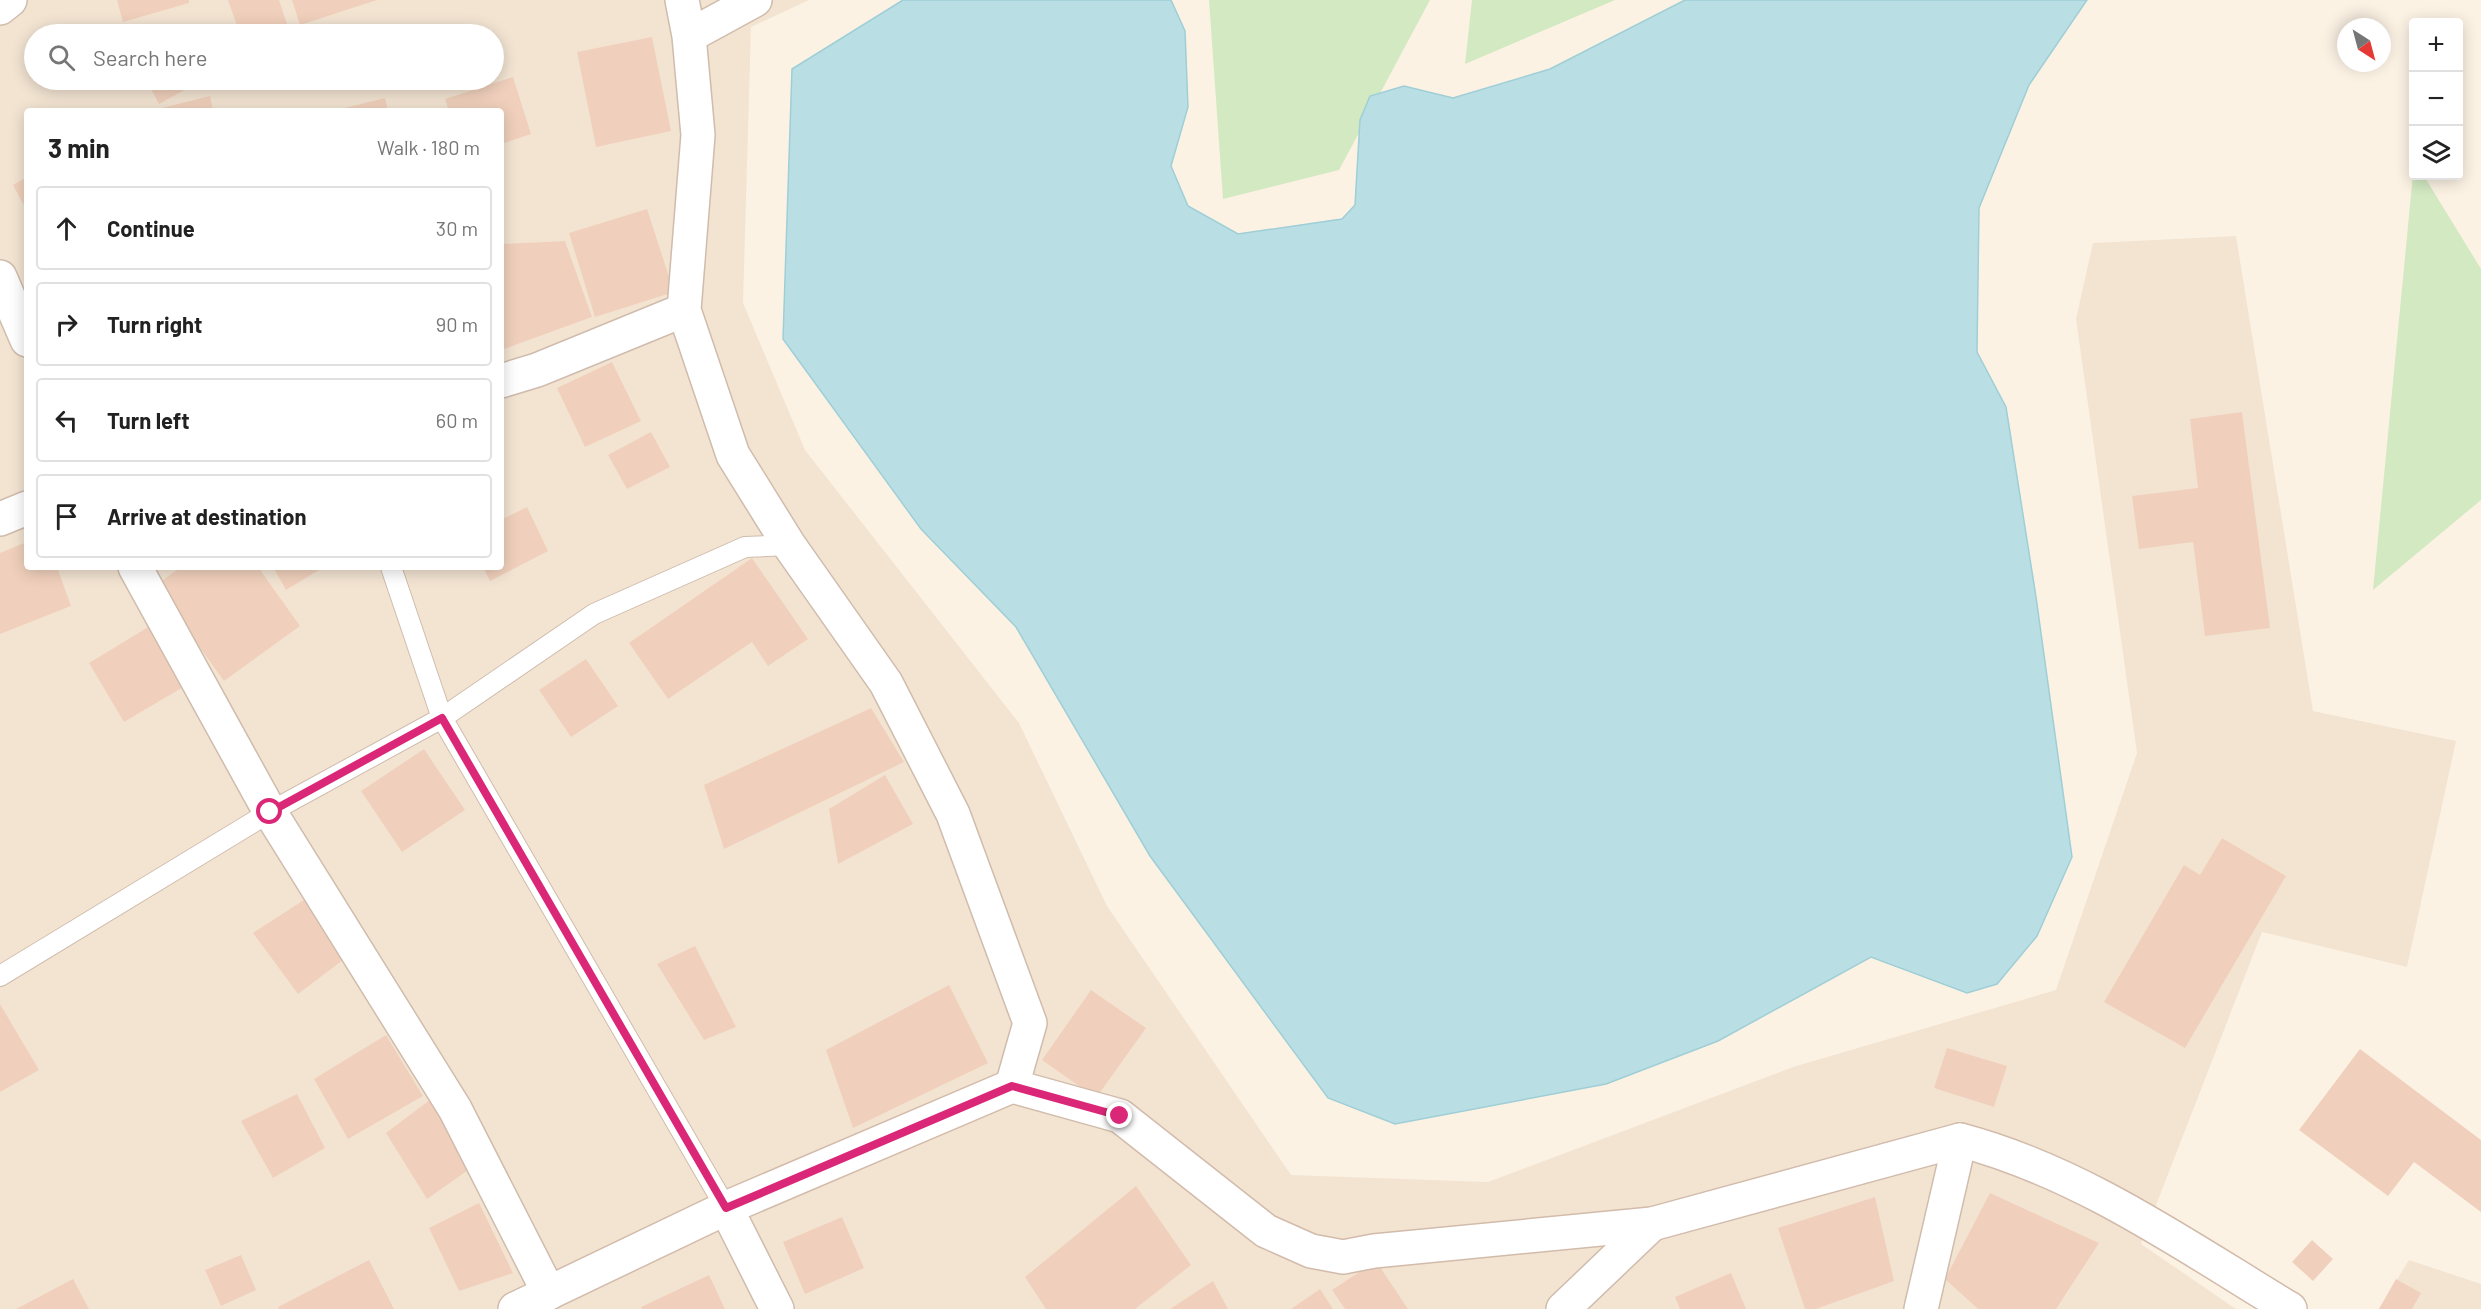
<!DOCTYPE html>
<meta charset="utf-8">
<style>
:root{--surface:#fff;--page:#f6f6f6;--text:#222;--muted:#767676;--line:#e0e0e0}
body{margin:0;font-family:Barlow,sans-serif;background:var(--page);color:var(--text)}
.controls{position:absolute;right:18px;top:18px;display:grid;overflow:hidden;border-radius:6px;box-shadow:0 3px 15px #0003}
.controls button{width:54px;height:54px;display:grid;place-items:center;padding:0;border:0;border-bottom:2px solid var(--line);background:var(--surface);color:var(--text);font:30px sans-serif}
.compass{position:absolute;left:2337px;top:18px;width:54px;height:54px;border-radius:50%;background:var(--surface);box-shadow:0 3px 15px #0003;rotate:144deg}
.stop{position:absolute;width:18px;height:18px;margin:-14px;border:4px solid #db2777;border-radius:50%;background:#fff}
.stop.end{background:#db2777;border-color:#fff;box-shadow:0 2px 6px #0008}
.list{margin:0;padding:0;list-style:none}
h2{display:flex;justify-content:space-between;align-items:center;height:78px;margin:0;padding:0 24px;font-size:26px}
h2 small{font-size:20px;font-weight:400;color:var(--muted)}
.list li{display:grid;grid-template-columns:39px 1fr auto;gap:18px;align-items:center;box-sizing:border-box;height:84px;margin:0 12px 12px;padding:0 12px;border:2px solid var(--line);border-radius:6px}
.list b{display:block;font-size:22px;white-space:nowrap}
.list em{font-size:20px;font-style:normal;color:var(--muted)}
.icon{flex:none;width:33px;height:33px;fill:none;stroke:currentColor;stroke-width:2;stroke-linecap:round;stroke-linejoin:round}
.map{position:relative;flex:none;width:2481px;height:1309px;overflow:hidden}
.search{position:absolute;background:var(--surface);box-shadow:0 3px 15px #0003;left:24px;top:24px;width:480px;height:66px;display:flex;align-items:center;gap:15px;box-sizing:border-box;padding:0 21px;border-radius:33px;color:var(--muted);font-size:22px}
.panel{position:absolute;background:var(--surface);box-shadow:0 3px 15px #0003;left:24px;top:108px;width:480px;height:462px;border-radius:6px}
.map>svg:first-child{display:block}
</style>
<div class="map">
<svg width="2481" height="1309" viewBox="0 0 2481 1309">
<rect width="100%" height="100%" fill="#fcf2e4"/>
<path fill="#f3e4d2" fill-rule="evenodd" d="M0,0H809L751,27L743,303L805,450L1019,723L1107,906L1291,1175L1488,1182L1793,1067L2056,990L2137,753L2076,319L2093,243L2236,236L2313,711L2456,741L2407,967L2262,932L2141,1244L2236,1309H0ZM34,34H494V80H34ZM27,111H501V567H27Z
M2409,1260L2481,1284V1309H2379Z"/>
<path fill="#d2e9c2" d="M1209,0H1430L1339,170L1223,199Z
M1472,0H1615L1465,64Z
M2413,174L2424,176L2481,269V500L2373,590Z"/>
<path fill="#b9dfe5" stroke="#9fced6" stroke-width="1.5" d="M903,0H1171L1185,31L1188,107L1171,166L1188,206L1238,234L1342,219L1355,205L1360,120L1370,96L1404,86L1453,98L1550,69L1685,0H2087L2029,85L1979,208L1977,352L2006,407L2036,597L2072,857L2037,936L1997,984L1967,993L1871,957L1718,1041L1606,1084L1395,1124L1328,1098L1150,856L1016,627L921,529L783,339L792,69Z"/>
<path fill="#f0d0bc" d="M117,0H189V3L123,22Z
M228,0H279L288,27L266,34H240Z
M292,0H377L300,25Z
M652,37L671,131L596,147L577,52Z
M513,77L531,134L501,144V111H449L445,99Z
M146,80H203L159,104Z
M210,96L213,111H154V110Z
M385,98L388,111H337V110Z
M27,177V211L13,185Z
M647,209L674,292L595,317L569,233Z
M565,241L592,317L501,350V244Z
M612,362L641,421L585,447L557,388Z
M2242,412L2270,628L2205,636L2193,542L2139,549L2132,496L2198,488L2190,419Z
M651,432L670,467L627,489L608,455Z
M527,507L548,551L490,581L483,567H501V520Z
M27,542V567H57L71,606L0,634V553Z
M752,558L808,639L768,666L752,642L668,699L629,643Z
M181,567H258L300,626L224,681L155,586Z
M273,567H324L286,590Z
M150,626L185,686L124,722L89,663Z
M586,659L618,706L571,737L539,690Z
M871,708L904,762L724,849L704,785Z
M424,749L465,810L402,852L361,791Z
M885,775L913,824L838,864L829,809Z
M2222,838L2286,876L2185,1048L2104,1002L2184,865L2200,875Z
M310,896L347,957L298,994L253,933Z
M695,946L736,1027L704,1040L657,964Z
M949,985L988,1063L853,1128L826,1050Z
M1091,990L1146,1028L1096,1098L1042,1060Z
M0,1004L39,1070L0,1092Z
M386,1035L423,1096L348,1139L314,1079Z
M1947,1048L2007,1066L1994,1107L1934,1088Z
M2360,1049L2481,1140V1212L2414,1162L2388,1196L2299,1130Z
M297,1094L325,1148L273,1178L241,1121Z
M435,1096L471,1168L427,1199L386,1133Z
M1136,1186L1191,1265L1135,1309H1046L1025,1277Z
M1990,1193L2099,1243L2056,1309H1978L1945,1279Z
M1875,1197L1894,1281L1816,1309H1805L1778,1228Z
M479,1203L513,1273L459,1291L429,1228Z
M842,1217L864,1268L805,1294L783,1242Z
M2312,1240L2333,1259L2313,1281L2292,1262Z
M241,1255L256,1290L221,1306L205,1270Z
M369,1260L394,1309H279L278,1307Z
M1376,1261L1408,1309H1345L1332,1290Z
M1731,1273L1746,1309H1680L1675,1297Z
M709,1275L725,1309H642L641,1307Z
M73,1279L89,1309H16Z
M2396,1279L2421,1293L2412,1309H2379Z
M1213,1281L1228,1309H1170Z
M1320,1289L1333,1309H1291Z"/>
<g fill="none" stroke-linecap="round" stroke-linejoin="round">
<defs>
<path id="lane" d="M391,567L442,718L726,1208
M0,976L270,812L442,718L594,614L745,547L789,545"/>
<path id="street" d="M682,0L689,36L698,135L684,310L733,455L789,545L886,683L953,814L1030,1023L1012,1086
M0,8L10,0
M689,36L755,0
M0,277L27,340
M501,381L537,370L684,310
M0,519L27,508
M135,567L270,812L455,1109L549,1293
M726,1208L777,1309
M1563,1309L1652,1224
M1921,1309L1960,1140"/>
<path id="secondary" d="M515,1309L726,1208L1012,1086L1120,1116L1266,1231L1311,1251L1343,1257L1374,1251L1652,1224L1960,1140C2081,1172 2184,1245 2290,1309"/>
</defs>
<use href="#lane" stroke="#cfbcad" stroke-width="22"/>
<use href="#street" stroke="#cfbcad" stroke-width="36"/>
<use href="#secondary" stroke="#d2bbab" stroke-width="36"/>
<use href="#lane" stroke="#fff" stroke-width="20"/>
<use href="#street" stroke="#fff" stroke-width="33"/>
<use href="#secondary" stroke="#fff" stroke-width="33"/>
</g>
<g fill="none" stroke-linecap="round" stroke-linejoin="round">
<path stroke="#db2777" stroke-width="8" d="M270,812L442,718L726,1208L1012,1086L1120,1116"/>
</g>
</svg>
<div class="controls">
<button>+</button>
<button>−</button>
<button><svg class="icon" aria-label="layers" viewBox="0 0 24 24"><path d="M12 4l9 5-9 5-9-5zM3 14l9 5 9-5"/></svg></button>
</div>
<svg class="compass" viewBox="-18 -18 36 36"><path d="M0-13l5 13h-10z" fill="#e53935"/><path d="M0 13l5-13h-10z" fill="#767676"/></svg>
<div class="stop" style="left:270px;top:812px"></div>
<div class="stop end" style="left:1120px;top:1116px"></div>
<div class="search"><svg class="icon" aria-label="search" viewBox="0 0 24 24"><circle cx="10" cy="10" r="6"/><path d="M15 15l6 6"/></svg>Search here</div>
<section class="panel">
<h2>3 min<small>Walk · 180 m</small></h2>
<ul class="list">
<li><svg class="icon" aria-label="ahead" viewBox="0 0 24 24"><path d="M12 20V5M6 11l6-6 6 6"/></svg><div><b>Continue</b></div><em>30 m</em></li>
<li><svg class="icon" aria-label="right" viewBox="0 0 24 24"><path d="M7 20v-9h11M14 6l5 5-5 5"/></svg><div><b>Turn right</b></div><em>90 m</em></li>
<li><svg class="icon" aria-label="left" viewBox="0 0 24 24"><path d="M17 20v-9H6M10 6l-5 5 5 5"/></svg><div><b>Turn left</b></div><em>60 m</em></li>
<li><svg class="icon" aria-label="arrive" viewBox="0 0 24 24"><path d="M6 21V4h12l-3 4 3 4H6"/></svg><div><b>Arrive at destination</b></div></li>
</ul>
</section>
</div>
